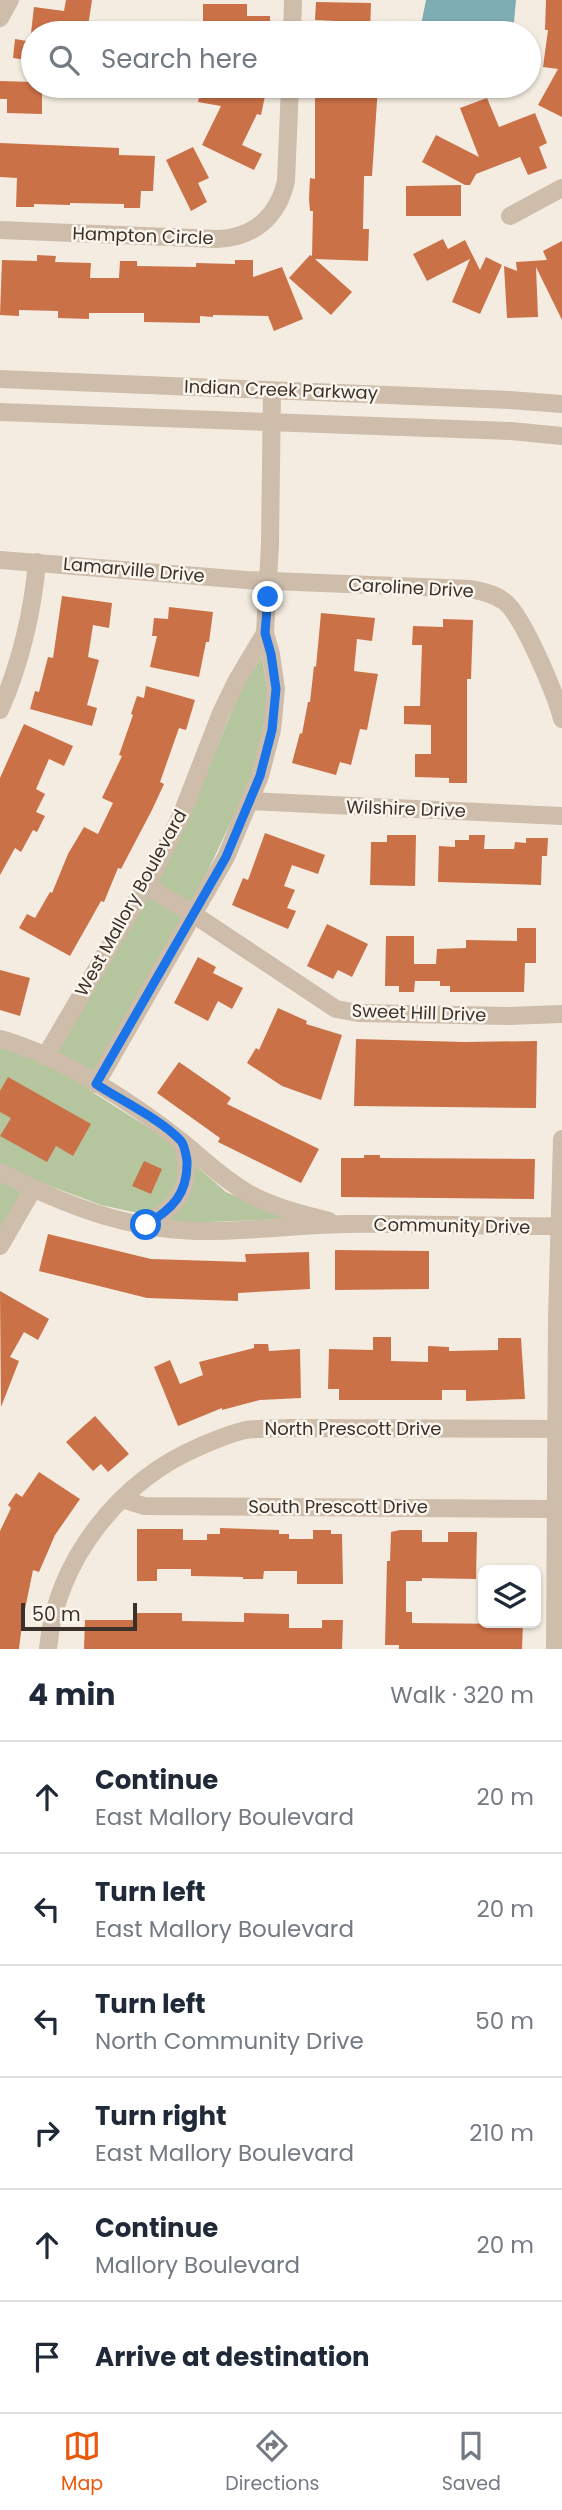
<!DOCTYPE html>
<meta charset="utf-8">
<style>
:root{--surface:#fff;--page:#f2f2f3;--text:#1f2937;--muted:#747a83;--line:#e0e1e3;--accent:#ea580c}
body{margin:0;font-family:Poppins,sans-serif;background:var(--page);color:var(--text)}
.controls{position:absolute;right:21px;bottom:21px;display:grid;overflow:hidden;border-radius:10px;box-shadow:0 2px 5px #0004}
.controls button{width:63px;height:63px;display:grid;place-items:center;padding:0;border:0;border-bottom:2px solid var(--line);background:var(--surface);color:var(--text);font:35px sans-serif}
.scale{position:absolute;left:21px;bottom:18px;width:116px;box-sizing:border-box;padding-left:7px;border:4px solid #3b312a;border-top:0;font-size:19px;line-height:24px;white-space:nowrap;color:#3b312a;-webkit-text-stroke:5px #fbf6ed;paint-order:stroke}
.stop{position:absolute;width:21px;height:21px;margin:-16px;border:5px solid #1a73e8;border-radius:50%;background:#fff}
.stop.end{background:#1a73e8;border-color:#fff;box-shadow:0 2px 7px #0008}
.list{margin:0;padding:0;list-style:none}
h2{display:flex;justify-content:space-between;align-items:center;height:91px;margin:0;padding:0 28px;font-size:30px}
h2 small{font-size:23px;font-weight:400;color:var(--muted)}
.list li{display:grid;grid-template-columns:46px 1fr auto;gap:21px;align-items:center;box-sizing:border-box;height:112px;padding:0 28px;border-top:2px solid var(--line)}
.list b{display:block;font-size:26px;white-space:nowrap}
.list p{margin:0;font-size:23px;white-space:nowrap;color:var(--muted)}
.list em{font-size:23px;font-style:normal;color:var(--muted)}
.icon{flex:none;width:38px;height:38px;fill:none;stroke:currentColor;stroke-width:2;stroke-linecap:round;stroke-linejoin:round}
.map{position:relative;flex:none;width:562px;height:1649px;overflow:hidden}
.search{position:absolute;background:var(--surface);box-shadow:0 2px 5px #0004;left:21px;right:21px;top:21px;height:77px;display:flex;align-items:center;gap:18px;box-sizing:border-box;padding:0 24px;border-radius:38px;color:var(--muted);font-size:26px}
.sheet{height:763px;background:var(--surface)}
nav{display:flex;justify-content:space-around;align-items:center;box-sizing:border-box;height:98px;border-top:2px solid var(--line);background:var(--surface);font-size:19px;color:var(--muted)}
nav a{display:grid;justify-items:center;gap:4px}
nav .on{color:var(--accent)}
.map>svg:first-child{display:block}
</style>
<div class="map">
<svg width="562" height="1649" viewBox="0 0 562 1649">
<rect width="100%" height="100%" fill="#f4ece0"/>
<path fill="#b5c59e" d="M262,656L268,695L258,765L184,921L89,1090L162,1136L226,1192L289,1219L183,1223L101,1205L34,1180L0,1237V1047L45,1064L203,782L240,691Z"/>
<path fill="#7dadb3" d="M426,0H516L513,33H422L421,25Z"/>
<path fill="#cb7147" d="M66,0H92L87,33H31L34,7L64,11Z
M546,0H562V117L538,105L558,69L543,67L548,30H545Z
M316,2L371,3L370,33H336V21L315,20Z
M203,4H247V16H270V33H203Z
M15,39L33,42V61L13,58Z
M0,81L33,82V86H42V114L7,113V99H0Z
M202,86H247L245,92L265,96L261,115L257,114L242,145L262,154L254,170L202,145L221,106L198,102Z
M315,86H378L372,176H364L363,229H369L368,261L315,259L352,292L331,315L289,278L310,255L312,256L313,211H310L309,199L310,178L315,179Z
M487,98L499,127L535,113L547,143L539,147L547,168L528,175L520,157L476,174L470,185H465L422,162L436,135L479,157L460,108Z
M0,143L119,148V155L155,156L153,191H141L140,208H124V204L70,203V205L34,204V207H16L17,178L0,177Z
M193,147L209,178L198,183L207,202L191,211L166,160Z
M461,185V216H406V186Z
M443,239L448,249L465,240L480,270L486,257L502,265L480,314L452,302L470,259L427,281L413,254Z
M562,241V320L536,267L538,317L507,318L504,266L517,271L516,262L547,260L543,251Z
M37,255L56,256L55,262L91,263L90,278H119L120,261H137V266L196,267V263L235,264V260H253V277L282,267L303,319L274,331L268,316L213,315V317L200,316V323L144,322V313H89V319L58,318V311L19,310V316L0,315L2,260L37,261Z
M62,596L112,603L109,628L93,625L88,657L99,660L87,705L97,708L92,726L30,709L35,691L39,692L48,657L53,658Z
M169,607L213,612L209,642H206L199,677L150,667L157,636H152L154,618L168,619Z
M321,613L375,618L372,641L357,639L354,671L378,674L367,730L360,729L351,765L340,762L336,775L292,763L300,733L302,734L308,702H310L314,666L316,667Z
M443,619L473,620L471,679H467V783H449V778L415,777V754H431V725L404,724V706H420L422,645H412L413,626L443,627Z
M146,686L195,700L186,730L179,728L160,782L164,784L152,810L121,869L118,868L104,902L101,901L70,956L19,928L27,914L35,918L50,892L52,893L68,854L84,827L98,834L113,803L102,798L122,756L119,755L133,715L131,714L137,696L144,698Z
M24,724L73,746L64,766L49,759L36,789L45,794L36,812L45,816L37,832L33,830L21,852L15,848L0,875V778Z
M265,833L325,855L318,874L292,865L284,886L295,890L287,908L296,911L288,929L232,905L243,878L248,880Z
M387,835H416L415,886L370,885L371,842H387Z
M469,835H485L484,849H514L515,842L526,843V838H548L547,856H542L541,885L438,882L439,846L455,847V840H469Z
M327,924L368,944L352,977L338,970L333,979L307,966Z
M517,928H536V963H525L524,992H450V986H440V981H415L414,992H399V986H385L386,936H414V964H436L437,949L466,948V940L517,941Z
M198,957L216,967L213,973L243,988L232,1009L218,1001L208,1021L174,1003Z
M0,970L30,978L20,1016L0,1010Z
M278,1008L307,1021L306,1024L342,1035L321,1100L282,1086L247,1063L256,1048L259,1050Z
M356,1039L464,1042L537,1041L536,1108L354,1106Z
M179,1062L231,1098L227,1104L319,1149L301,1183L218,1142L220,1138L157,1093Z
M8,1077L91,1124L73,1156L56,1146L47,1162L0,1136L11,1118L0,1112V1091Z
M364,1155H380V1158L535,1159L534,1199L341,1197V1158H364Z
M144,1161L162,1169L151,1194L132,1186Z
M48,1234L151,1259L246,1262L245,1254L309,1252L310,1289L238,1293V1301L147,1298L39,1271Z
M335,1250L429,1251V1289L335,1290Z
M0,1291L49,1319L38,1340L24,1332L10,1357L19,1361L1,1407Z
M373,1337H391V1361L428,1362V1346L449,1347V1351L498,1350V1338H521L525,1399L466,1401V1390H442V1400H339V1389H328L329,1349L373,1350Z
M254,1344H268L269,1351L300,1349L301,1398L260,1400L222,1410V1408L178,1426L154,1367L170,1360L180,1384L203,1375L199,1362L254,1348Z
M95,1416L129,1454L108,1472L101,1464L93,1471L66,1442Z
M39,1472L80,1499L55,1535L39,1572L33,1570L22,1624L19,1649H0V1531L11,1508L8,1505L16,1493L22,1497Z
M220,1528L279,1530V1534H289V1539H313V1530H331V1534H342L343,1584H297V1571H264L263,1579H243V1577L191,1576V1569H157V1581H137V1529H183V1540H207V1534H220Z
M400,1530H422V1542H448V1532H477L476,1579L422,1578V1581H406V1612H412V1623L523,1624L522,1649H399V1645H385L387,1561H390L391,1532Z
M137,1613H182V1621L244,1622V1613L289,1614V1628H322V1620H343L342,1649H84L85,1620H137Z"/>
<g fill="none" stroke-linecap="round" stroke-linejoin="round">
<path stroke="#cebdab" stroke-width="18" d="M0,18L10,0
M292,33L293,0
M510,216L562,188
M0,230L217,239C253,238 278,217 286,181L290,86
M0,379L510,400L562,404
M0,412L511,431L562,436
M0,560L246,580L470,589C483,591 495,594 505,602C523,616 556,695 562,719
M0,710C20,665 33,611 37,562
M250,801L562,816
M145,885L193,914L336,1009L358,1013L508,1016L562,1014
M0,1039C59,1055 133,1103 181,1141C203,1159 223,1179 248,1193C272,1207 302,1214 329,1221
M45,1057L154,871L181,816L221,713L237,680L265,633
M96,1084L226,857L260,776L272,730L276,689L271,654L265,633L270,544L272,390
M0,1172C62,1204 125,1229 196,1231C246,1232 295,1225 345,1224C417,1223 490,1227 562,1226
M146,1225C182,1203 193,1185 183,1143
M0,1246L33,1189
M122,1499L144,1506L555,1509
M48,1649C56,1560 120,1480 201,1446C215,1440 231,1433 246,1430C260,1428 275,1429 289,1428L562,1429
M555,1649L557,1318L562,1139"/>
</g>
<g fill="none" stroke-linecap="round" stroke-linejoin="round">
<path stroke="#1a73e8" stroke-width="9" d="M146,1225C172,1209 188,1194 187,1161C186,1155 185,1146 181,1141C162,1120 120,1100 96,1084L226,857L260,776L272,730L276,689L271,654L265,633L268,597"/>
</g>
<g text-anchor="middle" stroke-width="5" stroke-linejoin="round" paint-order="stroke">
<g font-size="18" fill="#3b312a" stroke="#fbf6ed">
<text transform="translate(143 236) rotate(2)" y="6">Hampton Circle</text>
<text transform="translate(281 390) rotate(2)" y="6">Indian Creek Parkway</text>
<text transform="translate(134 570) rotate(5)" y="6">Lamarville Drive</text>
<text transform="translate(411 588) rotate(3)" y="6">Caroline Drive</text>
<text transform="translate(406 809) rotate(2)" y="6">Wilshire Drive</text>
<text transform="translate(131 903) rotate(-61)" y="6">West Mallory Boulevard</text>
<text transform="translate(419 1013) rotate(2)" y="6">Sweet Hill Drive</text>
<text transform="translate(452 1226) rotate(1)" y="6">Community Drive</text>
<text x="353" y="1435">North Prescott Drive</text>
<text x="338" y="1513">South Prescott Drive</text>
</g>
</g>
</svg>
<div class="controls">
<button><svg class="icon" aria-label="layers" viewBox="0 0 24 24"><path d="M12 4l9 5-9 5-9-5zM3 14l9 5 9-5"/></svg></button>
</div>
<div class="scale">50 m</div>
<div class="stop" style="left:146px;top:1225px"></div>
<div class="stop end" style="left:268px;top:597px"></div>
<div class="search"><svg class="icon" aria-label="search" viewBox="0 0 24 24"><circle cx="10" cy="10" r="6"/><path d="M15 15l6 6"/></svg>Search here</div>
</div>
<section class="sheet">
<h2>4 min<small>Walk · 320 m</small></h2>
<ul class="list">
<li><svg class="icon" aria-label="ahead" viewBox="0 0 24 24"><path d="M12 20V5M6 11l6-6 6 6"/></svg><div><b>Continue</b><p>East Mallory Boulevard</p></div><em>20 m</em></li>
<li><svg class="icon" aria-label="left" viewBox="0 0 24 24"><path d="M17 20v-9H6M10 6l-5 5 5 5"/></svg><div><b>Turn left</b><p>East Mallory Boulevard</p></div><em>20 m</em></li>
<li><svg class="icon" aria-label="left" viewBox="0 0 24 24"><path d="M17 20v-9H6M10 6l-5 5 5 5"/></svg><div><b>Turn left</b><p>North Community Drive</p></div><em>50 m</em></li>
<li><svg class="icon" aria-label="right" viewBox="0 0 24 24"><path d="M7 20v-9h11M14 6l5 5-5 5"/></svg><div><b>Turn right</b><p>East Mallory Boulevard</p></div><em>210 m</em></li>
<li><svg class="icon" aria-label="ahead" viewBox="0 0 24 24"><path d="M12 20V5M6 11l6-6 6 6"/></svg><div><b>Continue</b><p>Mallory Boulevard</p></div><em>20 m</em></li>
<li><svg class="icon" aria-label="arrive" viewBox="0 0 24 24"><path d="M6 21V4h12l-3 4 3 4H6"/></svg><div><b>Arrive at destination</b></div></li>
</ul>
</section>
<nav>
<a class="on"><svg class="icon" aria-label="map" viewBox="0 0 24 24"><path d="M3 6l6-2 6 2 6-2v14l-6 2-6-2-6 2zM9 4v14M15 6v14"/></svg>Map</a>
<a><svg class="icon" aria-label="directions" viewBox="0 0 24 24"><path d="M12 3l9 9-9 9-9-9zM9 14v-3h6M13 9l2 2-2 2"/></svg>Directions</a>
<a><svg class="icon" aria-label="saved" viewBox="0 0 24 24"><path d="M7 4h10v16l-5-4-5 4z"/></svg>Saved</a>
</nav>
